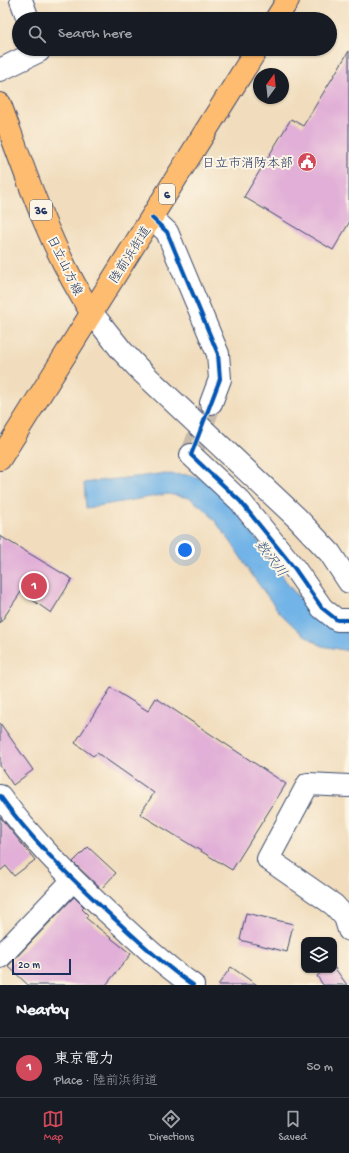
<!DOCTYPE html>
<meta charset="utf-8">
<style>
:root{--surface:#171b24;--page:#20242c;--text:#f1f3f6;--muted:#9ea1a6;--line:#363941;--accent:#d1495b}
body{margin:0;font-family:"Gochi Hand","Klee One",sans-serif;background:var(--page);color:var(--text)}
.controls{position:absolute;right:12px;bottom:12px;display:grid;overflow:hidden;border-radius:8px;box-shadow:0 1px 3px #0004}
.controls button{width:36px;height:36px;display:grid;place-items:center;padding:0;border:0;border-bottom:1px solid var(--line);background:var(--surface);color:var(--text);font:20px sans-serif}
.compass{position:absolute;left:253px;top:68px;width:36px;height:36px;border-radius:50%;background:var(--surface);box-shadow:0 1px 3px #0004;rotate:15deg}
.scale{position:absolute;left:12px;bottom:10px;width:59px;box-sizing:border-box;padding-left:4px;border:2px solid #1b2f5e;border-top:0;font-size:11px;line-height:14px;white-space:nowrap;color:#1b2f5e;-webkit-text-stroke:3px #fcf5e5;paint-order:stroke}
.you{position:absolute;left:185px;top:550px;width:14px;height:14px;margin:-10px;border:3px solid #fff;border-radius:50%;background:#1a73e8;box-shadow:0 0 0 6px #1a73e833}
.badge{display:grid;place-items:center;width:26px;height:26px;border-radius:50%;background:var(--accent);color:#fff;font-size:13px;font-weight:700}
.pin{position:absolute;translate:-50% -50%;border:2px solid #fff;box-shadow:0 1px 4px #0006}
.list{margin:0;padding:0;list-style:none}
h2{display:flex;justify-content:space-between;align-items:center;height:52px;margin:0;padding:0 16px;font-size:17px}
h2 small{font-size:13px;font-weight:400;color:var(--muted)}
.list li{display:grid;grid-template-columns:26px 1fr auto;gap:12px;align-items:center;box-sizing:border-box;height:60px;padding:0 16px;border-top:1px solid var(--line)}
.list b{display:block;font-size:15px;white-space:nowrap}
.list p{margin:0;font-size:13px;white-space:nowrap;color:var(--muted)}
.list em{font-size:13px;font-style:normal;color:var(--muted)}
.icon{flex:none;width:22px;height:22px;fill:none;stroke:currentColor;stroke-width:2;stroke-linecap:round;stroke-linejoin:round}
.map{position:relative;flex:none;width:349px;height:985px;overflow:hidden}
.search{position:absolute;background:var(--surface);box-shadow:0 1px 3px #0004;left:12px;right:12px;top:12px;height:44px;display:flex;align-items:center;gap:10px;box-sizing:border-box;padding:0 14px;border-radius:22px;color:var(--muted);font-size:15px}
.sheet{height:112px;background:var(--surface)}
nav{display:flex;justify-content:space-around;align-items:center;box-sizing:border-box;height:56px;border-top:1px solid var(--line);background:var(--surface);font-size:11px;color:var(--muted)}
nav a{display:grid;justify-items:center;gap:2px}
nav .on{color:var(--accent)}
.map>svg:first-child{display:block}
</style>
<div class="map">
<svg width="349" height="985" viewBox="0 0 349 985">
<rect width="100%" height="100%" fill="#fcf5e5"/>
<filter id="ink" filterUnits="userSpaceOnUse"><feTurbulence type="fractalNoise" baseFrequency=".025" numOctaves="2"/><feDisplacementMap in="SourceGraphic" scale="8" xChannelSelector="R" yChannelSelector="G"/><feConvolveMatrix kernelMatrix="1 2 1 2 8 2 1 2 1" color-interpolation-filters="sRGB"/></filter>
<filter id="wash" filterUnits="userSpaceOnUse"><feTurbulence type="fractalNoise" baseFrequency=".012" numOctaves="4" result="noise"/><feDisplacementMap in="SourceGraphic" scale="16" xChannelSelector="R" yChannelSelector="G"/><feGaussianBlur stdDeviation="0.9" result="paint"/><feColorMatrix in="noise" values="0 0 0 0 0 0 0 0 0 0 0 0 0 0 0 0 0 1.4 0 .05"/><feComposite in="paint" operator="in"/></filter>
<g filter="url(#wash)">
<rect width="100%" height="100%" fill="#f1ddbd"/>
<path fill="#72b4e7" stroke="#4672a2" d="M159,474L190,475L207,480L232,504L247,527L271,558L289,586L309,609L349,629V651L322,646L301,633L279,612L252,575L231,542L208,512L190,498L168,494L86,508L84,483C108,479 134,478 159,474Z"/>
<g id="blocks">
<path fill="#e1afd7" d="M349,51V223L333,250L244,197L291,119L303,126Z
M0,536L72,579L51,613L21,592L0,623Z
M111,688L148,711L156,698L286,784L232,870L140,814L154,793L97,753L93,756L75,743Z
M0,723L33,770L13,785L0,766Z
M0,817L35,860L14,876L6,866L0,871Z
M88,847L116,873L101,889L73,862Z
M74,897L84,907L82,909L88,915L86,918L131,954L106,985H28L8,966Z
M246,913L293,924L287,952L240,940Z
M231,967L257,985H218Z
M334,967L347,985H323L317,976L324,970H334Z"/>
</g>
</g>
<g filter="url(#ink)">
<use href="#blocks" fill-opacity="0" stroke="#3b496c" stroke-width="1"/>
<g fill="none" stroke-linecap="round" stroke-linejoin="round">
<path stroke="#c6baaa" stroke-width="22" stroke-dasharray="22 11" stroke-linecap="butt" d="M191,455L211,403"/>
<defs>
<path id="minor" d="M21,0L28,19
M0,70L39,51L38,49
M152,218L167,232L218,354L220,379L211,403
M91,312L122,351L142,372L297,518L330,553L349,582
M191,455L240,501L295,569L322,608L337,620H349
M349,786L308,784L268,859L334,905L345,917L349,930
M0,796C30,838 68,875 105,910C132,935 162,964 193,985
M0,957L73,880"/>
<path id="major" d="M0,104C26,175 50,248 91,312"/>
<path id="highway" d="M276,19L288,0
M0,459L257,49"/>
</defs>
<use href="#minor" stroke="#3b496c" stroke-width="24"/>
<use href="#major" stroke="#3b496c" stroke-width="24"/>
<use href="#highway" stroke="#3b496c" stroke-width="24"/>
<use href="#minor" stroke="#fff" stroke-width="22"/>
<use href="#major" stroke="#febc70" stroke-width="22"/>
<use href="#highway" stroke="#febc70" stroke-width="22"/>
<defs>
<path id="cycleway" d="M152,218L167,232L218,354L220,379L191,455L240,501L295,569L322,608L337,620H349
M0,796C30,838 68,875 105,910C132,935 162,964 193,985"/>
</defs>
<use href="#cycleway" stroke="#fcf5e5" stroke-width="6"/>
<use href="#cycleway" stroke="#0057b8" stroke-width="4"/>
</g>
</g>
<defs>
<symbol id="civic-disc" viewBox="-11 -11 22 22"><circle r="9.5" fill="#d1495b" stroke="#fcf5e5"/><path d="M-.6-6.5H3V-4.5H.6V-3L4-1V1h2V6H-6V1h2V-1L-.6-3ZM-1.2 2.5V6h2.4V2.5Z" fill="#fff"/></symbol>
</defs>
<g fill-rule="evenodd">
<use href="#civic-disc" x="296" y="151" width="22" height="22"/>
</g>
<g text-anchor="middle" stroke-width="4" stroke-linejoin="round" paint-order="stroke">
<g fill="#fcf5e5" stroke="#5e6a86" stroke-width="1">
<rect x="159" y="184" width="16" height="20" rx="3"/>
<rect x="30" y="200" width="22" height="20" rx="3"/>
</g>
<g font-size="12" font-weight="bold" fill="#1b2f5e">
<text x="167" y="198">6</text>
<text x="41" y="214">36</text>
</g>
<g font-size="13" fill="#1b2f5e" stroke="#fcf5e5" text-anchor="end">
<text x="293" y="167">日立市消防本部</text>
</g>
<g font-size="13" fill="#1b2f5e" stroke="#fcf5e5">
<text transform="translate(129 254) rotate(-57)" y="5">陸前浜街道</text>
<text transform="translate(66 265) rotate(64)" y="5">日立山方線</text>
</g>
<g font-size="14" font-style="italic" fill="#355787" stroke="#fcf5e5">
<text transform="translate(272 558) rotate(53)" y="5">数沢川</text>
</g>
</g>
</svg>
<div class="controls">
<button><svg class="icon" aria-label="layers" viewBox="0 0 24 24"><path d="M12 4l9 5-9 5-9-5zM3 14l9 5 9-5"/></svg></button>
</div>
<svg class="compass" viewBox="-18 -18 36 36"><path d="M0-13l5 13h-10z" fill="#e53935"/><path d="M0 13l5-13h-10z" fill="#9ea1a6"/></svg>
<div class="scale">20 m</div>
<div class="you"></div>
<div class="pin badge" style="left:34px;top:586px">1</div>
<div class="search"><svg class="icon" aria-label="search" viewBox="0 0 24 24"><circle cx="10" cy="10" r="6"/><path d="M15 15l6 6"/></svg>Search here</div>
</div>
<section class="sheet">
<h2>Nearby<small></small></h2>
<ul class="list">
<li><span class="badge">1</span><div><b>東京電力</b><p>Place · 陸前浜街道</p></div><em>50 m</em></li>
</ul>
</section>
<nav>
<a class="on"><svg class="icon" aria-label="map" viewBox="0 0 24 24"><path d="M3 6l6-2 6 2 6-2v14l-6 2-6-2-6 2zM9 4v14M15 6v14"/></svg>Map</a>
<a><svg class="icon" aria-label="directions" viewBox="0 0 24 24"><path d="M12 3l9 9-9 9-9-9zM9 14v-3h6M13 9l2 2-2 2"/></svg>Directions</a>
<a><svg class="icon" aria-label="saved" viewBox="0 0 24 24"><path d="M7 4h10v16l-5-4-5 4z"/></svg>Saved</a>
</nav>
